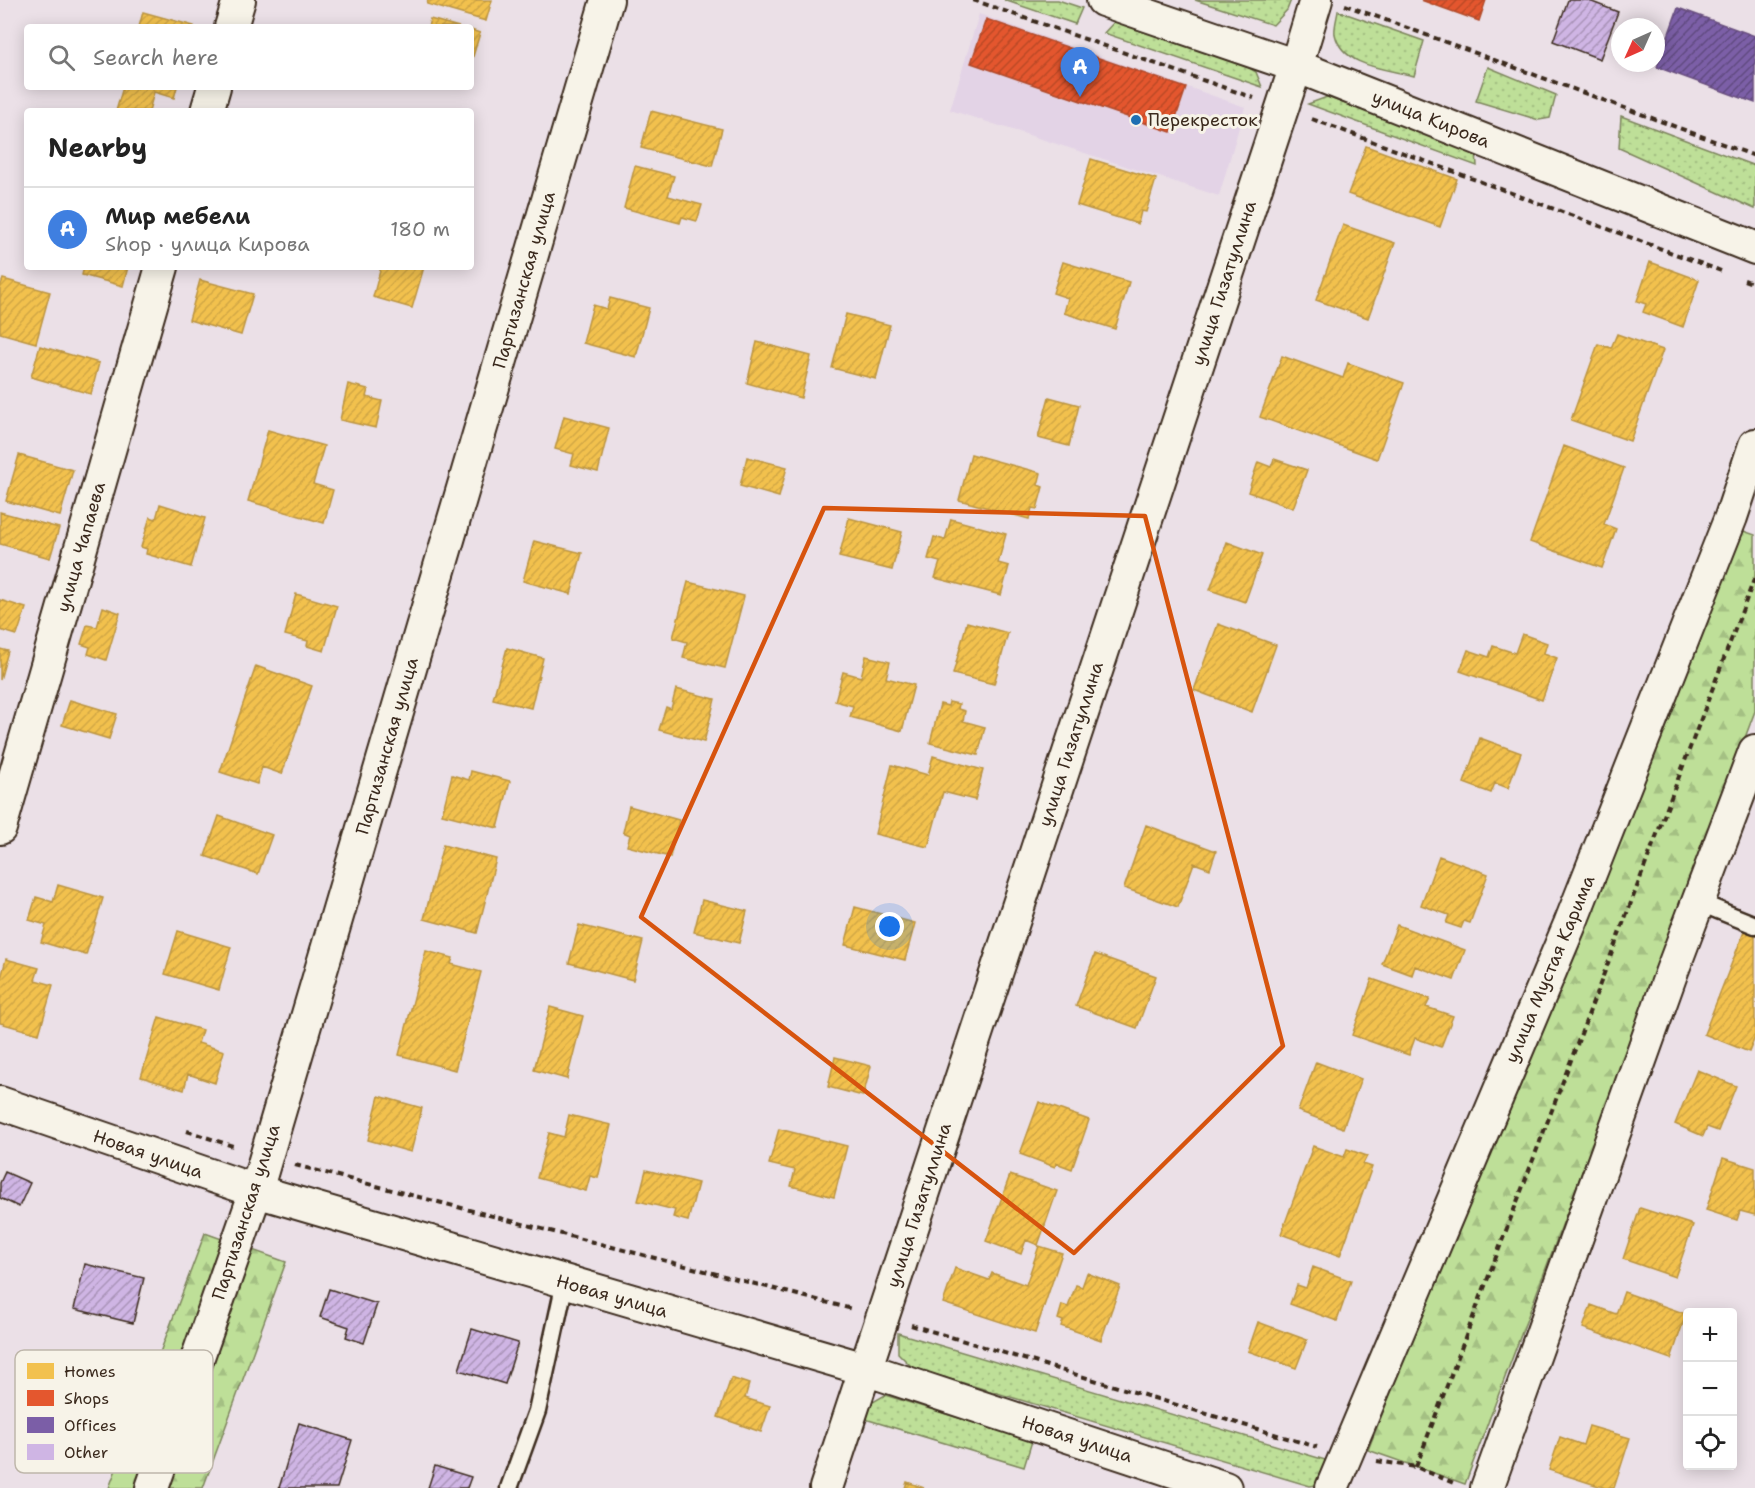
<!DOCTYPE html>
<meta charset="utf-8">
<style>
:root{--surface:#fff;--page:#f6f6f6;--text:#222;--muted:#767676;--line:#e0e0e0;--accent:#0f766e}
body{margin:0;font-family:"Shantell Sans",sans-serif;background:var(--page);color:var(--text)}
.controls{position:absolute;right:18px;bottom:18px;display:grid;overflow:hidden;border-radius:6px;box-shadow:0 3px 15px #0003}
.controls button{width:54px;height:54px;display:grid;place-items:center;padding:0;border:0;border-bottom:2px solid var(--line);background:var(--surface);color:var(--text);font:30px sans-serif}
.compass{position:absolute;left:1611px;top:18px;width:54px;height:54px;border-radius:50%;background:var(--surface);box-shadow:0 3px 15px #0003;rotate:225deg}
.you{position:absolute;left:890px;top:927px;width:21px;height:21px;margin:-15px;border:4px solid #fff;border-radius:50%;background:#1a73e8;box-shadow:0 0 0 9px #1a73e833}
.badge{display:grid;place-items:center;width:39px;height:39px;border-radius:50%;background:var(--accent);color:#fff;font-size:20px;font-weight:700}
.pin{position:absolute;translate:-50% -50px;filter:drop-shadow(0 2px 3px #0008)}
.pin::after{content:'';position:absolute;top:32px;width:21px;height:18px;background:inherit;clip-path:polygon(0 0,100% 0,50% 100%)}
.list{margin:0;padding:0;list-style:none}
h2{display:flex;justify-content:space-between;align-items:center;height:78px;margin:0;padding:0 24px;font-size:26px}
h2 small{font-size:20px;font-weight:400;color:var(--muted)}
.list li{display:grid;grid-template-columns:39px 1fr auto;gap:18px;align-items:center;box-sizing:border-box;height:84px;padding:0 24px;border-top:2px solid var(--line)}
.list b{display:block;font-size:22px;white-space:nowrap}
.list p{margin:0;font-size:20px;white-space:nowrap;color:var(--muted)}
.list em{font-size:20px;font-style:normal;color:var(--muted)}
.icon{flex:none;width:33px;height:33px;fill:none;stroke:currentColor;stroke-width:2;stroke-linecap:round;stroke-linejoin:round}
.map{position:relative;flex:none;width:1755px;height:1488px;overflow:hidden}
.search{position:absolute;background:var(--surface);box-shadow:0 3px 15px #0003;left:24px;top:24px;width:450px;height:66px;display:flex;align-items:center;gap:15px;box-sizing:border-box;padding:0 21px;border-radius:6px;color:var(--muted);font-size:22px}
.panel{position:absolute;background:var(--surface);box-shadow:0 3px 15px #0003;left:24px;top:108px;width:450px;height:162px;border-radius:6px}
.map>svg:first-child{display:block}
</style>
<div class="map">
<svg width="1755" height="1488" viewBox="0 0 1755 1488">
<defs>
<pattern id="grass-dots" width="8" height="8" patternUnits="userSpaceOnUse" patternTransform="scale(1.5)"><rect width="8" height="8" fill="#bedf98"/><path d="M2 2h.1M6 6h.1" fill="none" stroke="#a4c083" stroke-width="1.8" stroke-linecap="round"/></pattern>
<pattern id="forest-firs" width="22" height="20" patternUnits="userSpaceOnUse" patternTransform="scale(1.5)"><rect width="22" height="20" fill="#bedf98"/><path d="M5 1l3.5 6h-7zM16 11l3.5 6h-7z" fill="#a4c083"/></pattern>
<pattern id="homes-hatch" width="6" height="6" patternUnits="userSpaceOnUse" patternTransform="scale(1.5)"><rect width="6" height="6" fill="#f2c14e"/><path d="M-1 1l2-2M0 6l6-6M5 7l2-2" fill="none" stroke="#d0a644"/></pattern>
<pattern id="shops-hatch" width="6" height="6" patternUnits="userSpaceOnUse" patternTransform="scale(1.5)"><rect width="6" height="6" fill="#e4572e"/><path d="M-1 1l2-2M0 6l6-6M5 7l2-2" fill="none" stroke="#ba4827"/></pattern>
<pattern id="offices-hatch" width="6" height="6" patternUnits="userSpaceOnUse" patternTransform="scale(1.5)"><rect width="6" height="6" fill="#7b5ea7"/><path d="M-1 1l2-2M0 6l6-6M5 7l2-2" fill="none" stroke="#614a80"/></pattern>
<pattern id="building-hatch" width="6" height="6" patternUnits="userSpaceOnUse" patternTransform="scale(1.5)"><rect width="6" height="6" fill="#cfb5e4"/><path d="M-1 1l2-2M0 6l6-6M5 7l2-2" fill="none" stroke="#a993b8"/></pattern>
</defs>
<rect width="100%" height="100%" fill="#ebe0e7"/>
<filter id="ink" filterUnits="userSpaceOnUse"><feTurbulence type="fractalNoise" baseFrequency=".0167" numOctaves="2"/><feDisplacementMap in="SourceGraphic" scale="12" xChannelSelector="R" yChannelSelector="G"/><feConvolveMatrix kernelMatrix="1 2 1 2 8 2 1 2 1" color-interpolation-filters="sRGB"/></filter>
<g filter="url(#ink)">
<path fill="#e3d3e6" d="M979,14L1245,107L1219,196L950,110Z"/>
<path fill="url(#grass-dots)" stroke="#7c845b" stroke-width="1.5" d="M1004,0H1058L1082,8L1075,24Z
M1195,0H1291L1287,10L1273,25Z
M1338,11L1424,41L1414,76C1387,69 1342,67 1335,34C1334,27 1337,18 1338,11Z
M1115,21L1241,63L1256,72L1262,87L1104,33Z
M1488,67L1556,95L1550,118L1539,120L1476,101Z
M1327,97L1476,151L1477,166L1308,104Z
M1621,116L1755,166V209L1619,148Z
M898,1333L1332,1462L1323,1484L1310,1486L913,1368L898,1353Z
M885,1395L1032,1441L1024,1467L862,1418L873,1402Z"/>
<path fill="url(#forest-firs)" stroke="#7c845b" stroke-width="1.5" d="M1732,527L1755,535V711L1465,1484L1368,1450Z
M205,1233L286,1262L203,1488H109Z"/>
<path fill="url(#homes-hatch)" stroke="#bb9440" stroke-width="1.5" d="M428,0H492L486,21L427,4Z
M143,12L194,26V27H139Z
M430,19L459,27H428Z
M471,30L480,33L471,63Z
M123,87H177L174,98L154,92L149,111H116Z
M651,111L722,129L712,166L641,148Z
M1366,146L1457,179L1440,227L1348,194Z
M1091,159L1156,179L1146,212L1141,211L1138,224L1077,205Z
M635,166L674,176L668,196L702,205L697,221L682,217L680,223L624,208Z
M1343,225L1395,243L1368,318L1316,300Z
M1063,262L1129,282L1115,329L1064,313L1068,298L1053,293Z
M1650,262L1699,280L1683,327L1643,312L1646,304L1637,301Z
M84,267H128L123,286L82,275Z
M381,267H424L412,308L373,297Z
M3,279L50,292L36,343L0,333V287Z
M200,280L253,294L241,335L189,320Z
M610,298L649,308L636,357L583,343L593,305L607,309Z
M846,314L890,325L876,379L832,368Z
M1617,334L1663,350L1630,441L1571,420L1598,344L1611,348Z
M757,342L811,356L801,398L747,383Z
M40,346L99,363L91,394L31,377Z
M1282,356L1343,378L1348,363L1404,383L1377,459L1260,417Z
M348,384L368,389L366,397L382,401L376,428L340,420Z
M1049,397L1079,405L1069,446L1038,438Z
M564,416L609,428L598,472L571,465L574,454L555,449Z
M268,430L324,446L313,484L333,490L324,523L248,501Z
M1564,446L1624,468L1604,524L1616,529L1602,568L1530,542Z
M971,454L1041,473L1038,485L1043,487L1037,509L1032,508L1029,519L959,500Z
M19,455L73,470L60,516L6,501Z
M747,457L787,467L779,497L740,486Z
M1274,459L1307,470L1293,508L1248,492L1258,462L1271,467Z
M160,504L205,518L191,567L146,554L147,549L141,547L150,517L156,519Z
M0,512L59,528L50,558L0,544Z
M849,518L902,532L892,570L839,557Z
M951,519L1006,534L998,563L1009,566L1001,595L935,578L940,562L928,559L934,537L945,540Z
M534,541L582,553L571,594L523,581Z
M1227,542L1262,555L1245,602L1210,590Z
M688,582L744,596L725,668L683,658L687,642L673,638Z
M296,594L337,606L324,651L307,646L308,641L285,635Z
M0,600L26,608L17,635L0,630Z
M103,607L120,613L106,660L88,654L90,647L81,644L87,625L97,627Z
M967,622L1008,633L994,684L953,674Z
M1218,624L1276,645L1252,712L1194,690Z
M1522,634L1547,643L1544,653L1557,658L1542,700L1460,671L1468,650L1489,657L1493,646L1515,653Z
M507,648L543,658L531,708L493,699Z
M0,649L8,651L0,680Z
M866,656L890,662L886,678L914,685L902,731L850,717L853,706L835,701L843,672L861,677Z
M256,666L312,686L282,774L262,767L257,784L220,772Z
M676,689L715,699L704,742L659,730L666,707L671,709Z
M70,700L117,714L109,739L62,725Z
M949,702L959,704L958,709L965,711L963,721L985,727L978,755L930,743L940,704L948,706Z
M1480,738L1521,753L1508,788L1495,783L1491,793L1464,783Z
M933,756L983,770L975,800L943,792L928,847L875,834L892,765L928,775Z
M471,771L510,781L498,828L442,814L452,775L469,780Z
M629,806L679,820L670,857L627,846L630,835L623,832Z
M219,816L272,835L258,874L205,856Z
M1146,825L1216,851L1210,869L1194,863L1178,907L1124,888Z
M443,845L496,859L477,933L424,919Z
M1439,856L1488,874L1470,923L1464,921L1461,928L1446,923L1449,915L1421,905Z
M58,885L103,898L86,955L41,942L46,925L29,920L36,897L53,902Z
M702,900L747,911L739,943L694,932Z
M855,907L915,923L905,960L845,945Z
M1747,924L1755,927V1037L1749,1052L1704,1034Z
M579,925L643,941L633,980L569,963Z
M1397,925L1465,950L1454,980L1415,966L1412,975L1382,964Z
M178,931L231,947L219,990L165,974Z
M426,951L453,958L451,964L481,972L455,1070L399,1055Z
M1095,954L1156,976L1137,1028L1076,1006Z
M6,959L39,968L35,980L53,985L39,1034L0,1023V982Z
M1372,979L1430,999L1426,1007L1453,1016L1441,1047L1415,1038L1409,1055L1352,1035Z
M550,1007L583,1016L567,1079L534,1070Z
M159,1017L202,1030L198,1043L224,1051L215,1083L188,1074L184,1090L141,1077Z
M835,1057L871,1066L863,1096L828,1087Z
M1316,1062L1361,1079L1343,1128L1298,1111Z
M1697,1070L1736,1086L1718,1131L1707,1127L1703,1136L1675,1124Z
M379,1096L422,1108L411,1152L368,1140Z
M1039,1102L1089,1120L1072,1169L1056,1163L1055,1167L1020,1154Z
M569,1115L611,1125L598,1178L590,1176L586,1191L537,1178L549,1133L564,1137Z
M779,1129L847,1146L834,1197L791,1186L795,1170L769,1164Z
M1313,1146L1344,1157L1347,1149L1367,1156L1363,1164L1372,1167L1340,1256L1281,1234Z
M1723,1158L1755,1168V1215L1740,1211L1737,1220L1706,1210Z
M646,1170L698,1183L688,1221L673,1217L675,1210L638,1201Z
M1010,1175L1057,1191L1038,1245L1026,1240L1021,1254L986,1241Z
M1640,1208L1693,1225L1675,1277L1623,1259Z
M1039,1246L1062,1253L1035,1333L943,1303L955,1268L989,1280L992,1273L1026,1285Z
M1313,1267L1351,1281L1337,1321L1290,1304L1297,1285L1306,1288Z
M1087,1273L1120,1286L1101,1340L1061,1326L1063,1321L1058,1319L1062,1305L1068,1307L1076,1285L1082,1287Z
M1624,1292L1686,1314L1671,1359L1583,1328L1591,1305L1616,1314Z
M1258,1322L1307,1340L1296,1368L1248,1351Z
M731,1378L749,1384L745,1398L770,1406L761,1432L718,1417Z
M1589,1426L1630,1438L1614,1488H1605L1549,1470L1560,1437L1583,1445Z
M907,1482L924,1488H905Z"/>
<path fill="url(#shops-hatch)" stroke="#b14a29" stroke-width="1.5" d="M1421,0H1486L1479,21Z
M986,19L1186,88L1171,132L971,63Z"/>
<path fill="url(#offices-hatch)" stroke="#684e7e" stroke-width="1.5" d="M1678,8L1755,36V103L1657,67Z"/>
<path fill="url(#building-hatch)" stroke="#3b2a1e" stroke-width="1.5" d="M1568,0H1587L1618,12L1600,59L1553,41Z
M5,1172L30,1183L19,1207L0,1198V1183Z
M85,1264L144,1278L133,1323L74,1309Z
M329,1289L377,1304L364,1343L346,1337L349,1327L320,1317Z
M472,1329L518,1343L505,1384L459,1370Z
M299,1423L352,1440L337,1488H279Z
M435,1466L471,1477L467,1488H428Z"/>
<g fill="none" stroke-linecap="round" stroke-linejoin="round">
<defs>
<path id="lane" d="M1698,902L1755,925
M509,1488L537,1411L565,1282"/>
<path id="street" d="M1103,0L1296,66L1755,248
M231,27L239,0
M207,111L214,87
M0,828L162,267
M0,1103L256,1191L865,1369L1225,1488
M152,1488L256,1191L607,0
M826,1488L1296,66L1316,0
M1332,1488L1570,924L1731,517L1755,445
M1487,1488L1672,971L1755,751"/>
</defs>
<use href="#lane" stroke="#3b2a1e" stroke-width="21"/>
<use href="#street" stroke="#3b2a1e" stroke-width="36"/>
<path stroke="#3b2a1e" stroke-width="4" stroke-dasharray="6 4.5" stroke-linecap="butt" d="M973,0L1254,98
M1345,5L1755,156
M1312,119L1721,271
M1744,280L1755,284
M187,1131L236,1147
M295,1165L852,1309
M911,1325L1317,1447
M1377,1461L1416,1467L1456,1484
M1416,1467L1755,577"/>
<use href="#lane" stroke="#f7f3e8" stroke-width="16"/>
<use href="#street" stroke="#f7f3e8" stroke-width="32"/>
</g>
</g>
<path fill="none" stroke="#d7540e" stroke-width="4.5" stroke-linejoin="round" d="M824,508L1145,516L1283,1046L1074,1253L641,917Z"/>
<circle fill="#1f6fb2" stroke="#f7f3e8" stroke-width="2" cx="1136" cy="120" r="6"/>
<g text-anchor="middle" stroke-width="6" stroke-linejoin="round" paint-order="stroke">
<g font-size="18" fill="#3b2a1e" stroke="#f7f3e8">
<text transform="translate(1431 119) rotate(22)" y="6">улица Кирова</text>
<text transform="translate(524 280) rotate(-74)" y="6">Партизанская улица</text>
<text transform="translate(1224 283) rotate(-72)" y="6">улица Гизатуллина</text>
<text transform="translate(81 547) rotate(-74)" y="6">улица Чапаева</text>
<text transform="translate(1071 744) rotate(-72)" y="6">улица Гизатуллина</text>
<text transform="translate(387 746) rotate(-74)" y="6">Партизанская улица</text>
<text transform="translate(1550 969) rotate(-67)" y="6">улица Мустая Карима</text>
<text transform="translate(148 1154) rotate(19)" y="6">Новая улица</text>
<text transform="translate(919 1205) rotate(-72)" y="6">улица Гизатуллина</text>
<text transform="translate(246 1212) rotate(-72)" y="6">Партизанская улица</text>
<text transform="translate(612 1296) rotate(16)" y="6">Новая улица</text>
<text transform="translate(1077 1439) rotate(18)" y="6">Новая улица</text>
</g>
<g font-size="18" fill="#3b2a1e" stroke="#f7f3e8" text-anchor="start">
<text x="1148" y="126">Перекресток</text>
</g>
</g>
<rect x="15" y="1350" width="198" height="123" rx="9" fill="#f7f3e8" stroke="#bfb7ab" stroke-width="1.5"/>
<rect x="27" y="1363" width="27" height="16" fill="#f2c14e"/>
<rect x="27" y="1390" width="27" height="16" fill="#e4572e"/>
<rect x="27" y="1417" width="27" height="16" fill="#7b5ea7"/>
<rect x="27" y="1444" width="27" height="16" fill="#cfb5e4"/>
<g font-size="16" fill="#3b2a1e">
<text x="64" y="1377">Homes</text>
<text x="64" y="1404">Shops</text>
<text x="64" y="1431">Offices</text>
<text x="64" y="1458">Other</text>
</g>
</svg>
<div class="controls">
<button>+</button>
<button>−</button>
<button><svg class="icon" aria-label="locate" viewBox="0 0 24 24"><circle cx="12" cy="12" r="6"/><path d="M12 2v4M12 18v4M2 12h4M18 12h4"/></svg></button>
</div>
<svg class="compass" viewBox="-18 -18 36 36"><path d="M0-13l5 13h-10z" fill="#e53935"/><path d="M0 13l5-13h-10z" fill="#767676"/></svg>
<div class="you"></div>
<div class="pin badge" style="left:1080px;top:97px;background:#3f7fe0">A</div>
<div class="search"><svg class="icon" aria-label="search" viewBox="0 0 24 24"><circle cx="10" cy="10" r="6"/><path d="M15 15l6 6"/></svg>Search here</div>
<section class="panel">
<h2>Nearby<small></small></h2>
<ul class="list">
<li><span class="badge" style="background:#3f7fe0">A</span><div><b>Мир мебели</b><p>Shop · улица Кирова</p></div><em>180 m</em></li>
</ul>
</section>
</div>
